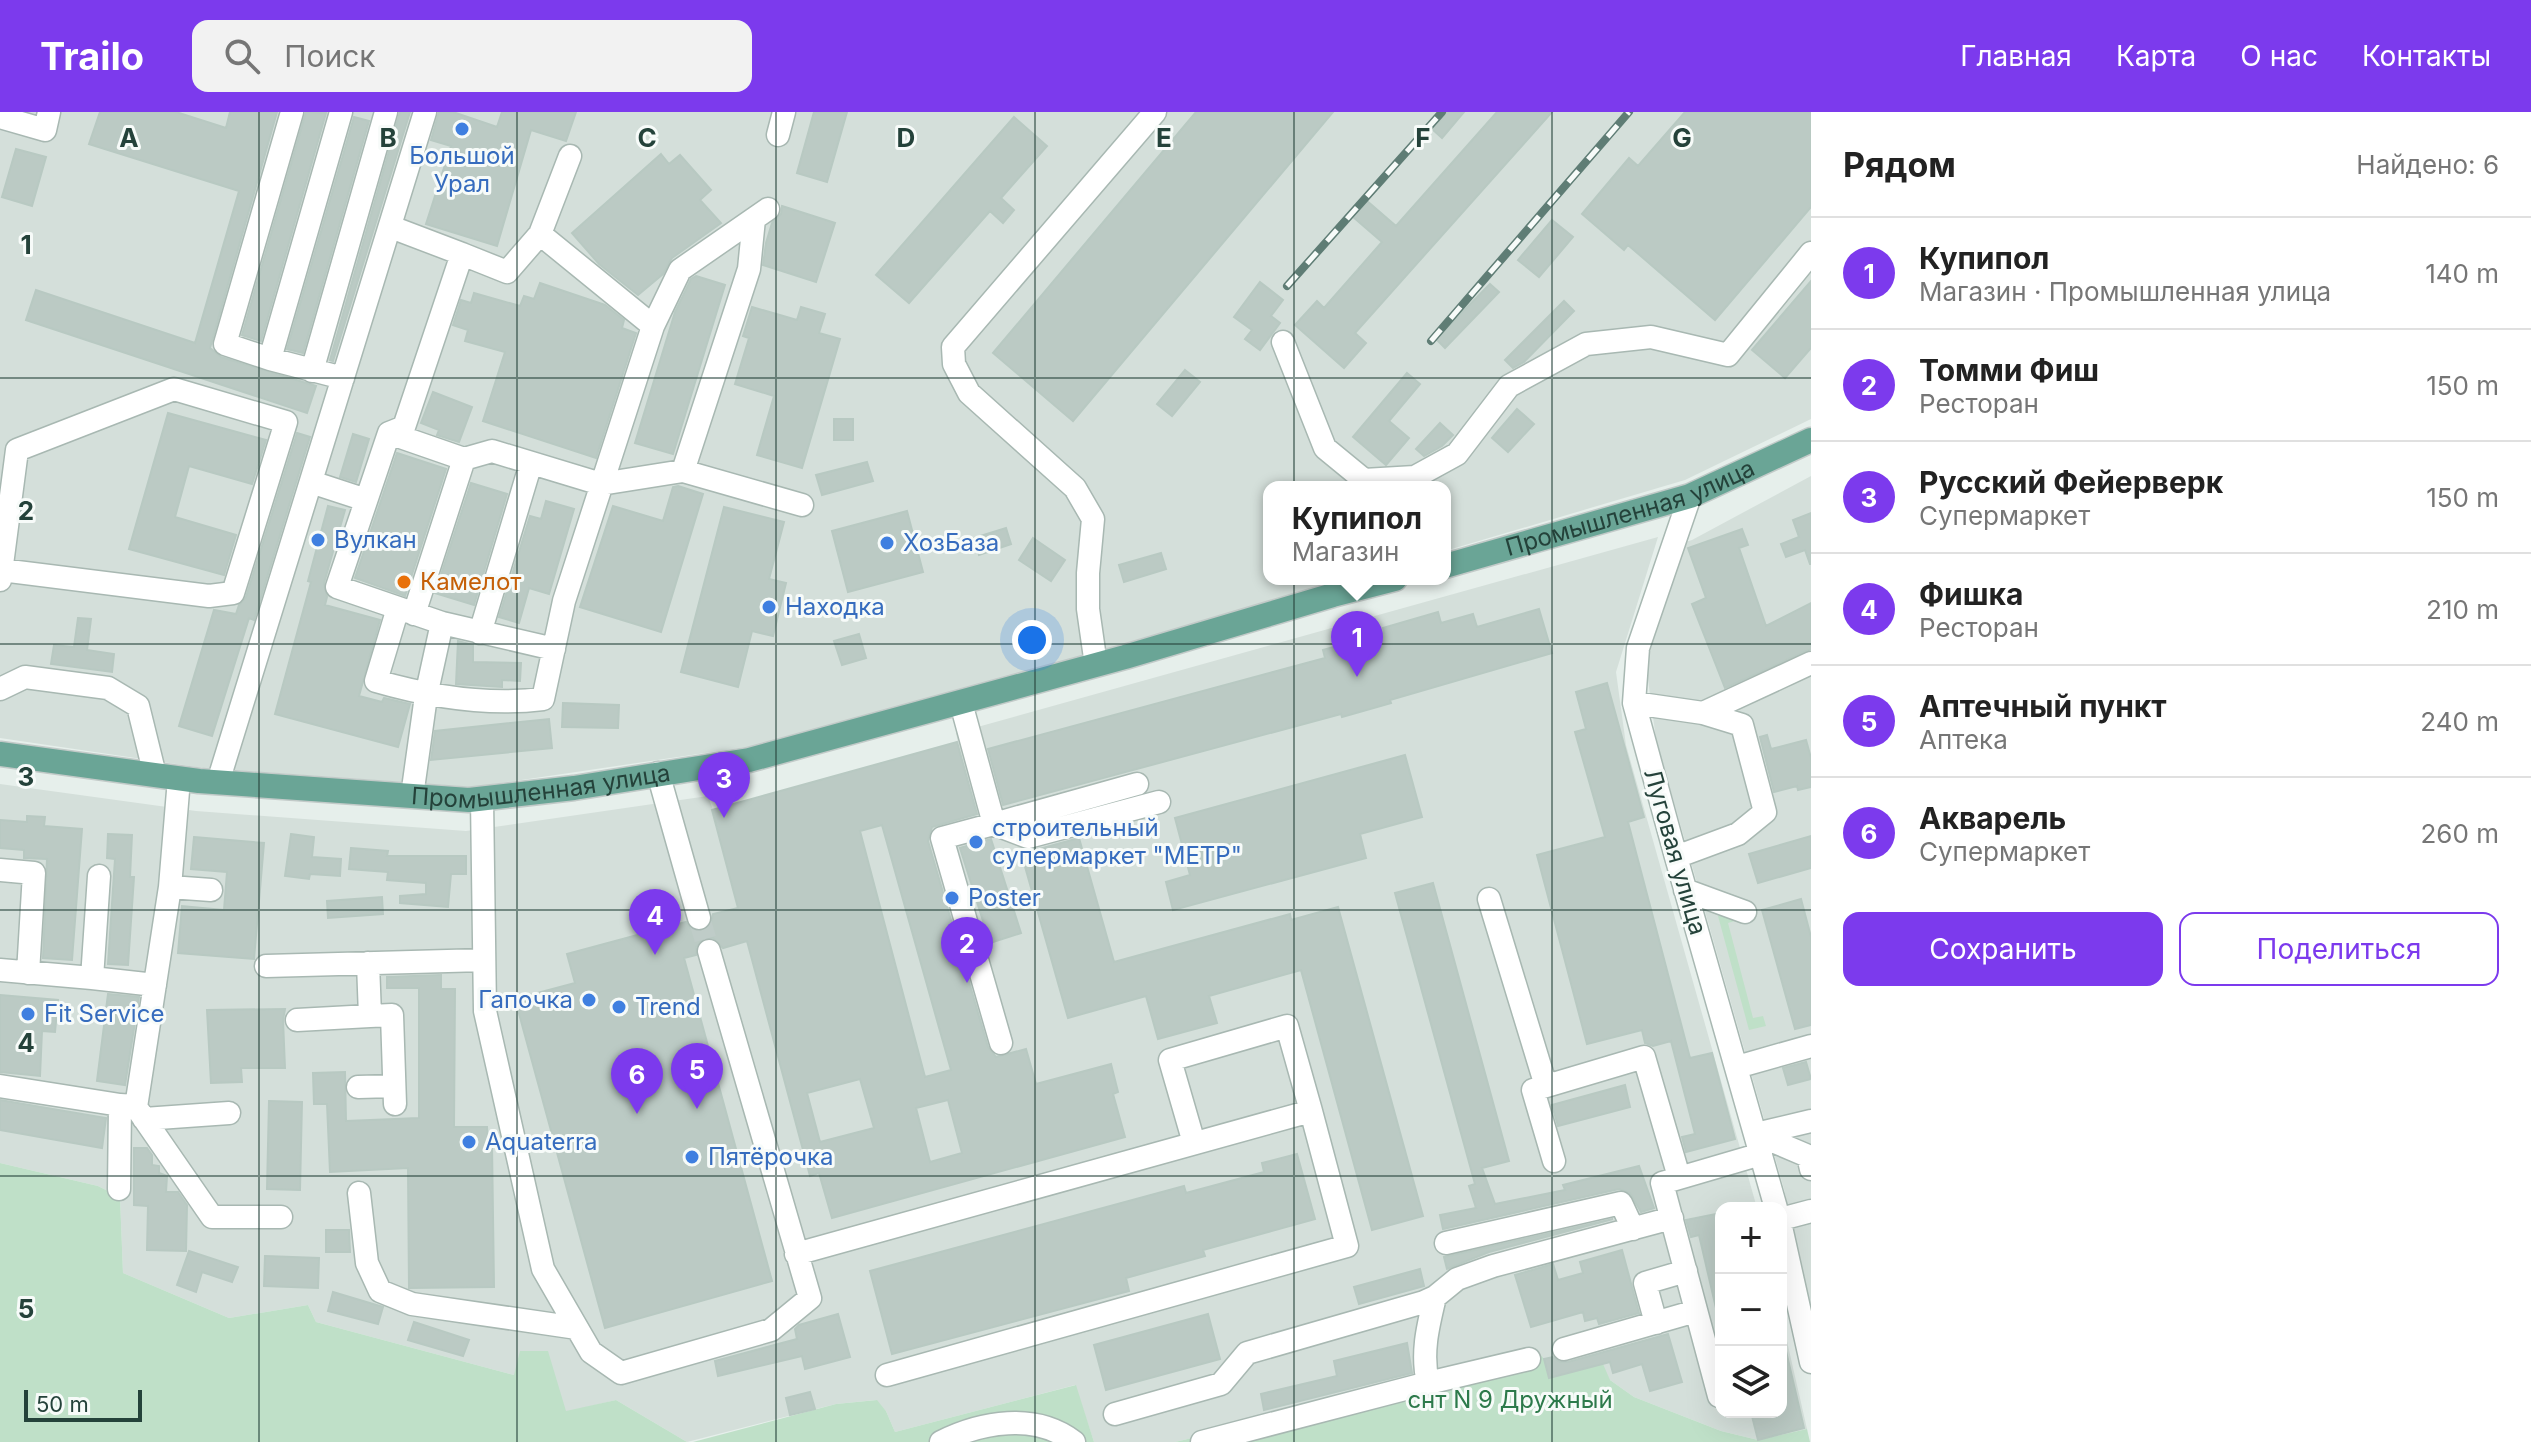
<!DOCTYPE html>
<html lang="ru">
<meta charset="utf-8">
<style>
:root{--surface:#fff;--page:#f2f2f2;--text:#222;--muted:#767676;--line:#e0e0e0;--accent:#7c3aed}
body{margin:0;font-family:Inter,sans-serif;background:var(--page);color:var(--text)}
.controls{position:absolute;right:24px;bottom:24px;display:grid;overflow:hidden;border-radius:16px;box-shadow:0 8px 32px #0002}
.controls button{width:72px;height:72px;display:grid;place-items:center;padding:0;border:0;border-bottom:2px solid var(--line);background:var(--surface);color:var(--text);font:40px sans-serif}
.scale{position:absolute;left:24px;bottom:20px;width:118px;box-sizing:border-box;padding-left:8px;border:4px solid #24423a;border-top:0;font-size:22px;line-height:28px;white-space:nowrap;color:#24423a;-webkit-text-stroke:6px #f7fbf9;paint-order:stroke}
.you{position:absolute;left:1032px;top:528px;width:28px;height:28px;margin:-20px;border:6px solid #fff;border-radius:50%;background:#1a73e8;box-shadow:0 0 0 12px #1a73e833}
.badge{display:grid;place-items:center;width:52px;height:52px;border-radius:50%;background:var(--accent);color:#fff;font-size:26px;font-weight:700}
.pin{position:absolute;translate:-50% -66px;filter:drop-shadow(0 2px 4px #0008)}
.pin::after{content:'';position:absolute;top:42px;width:28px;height:24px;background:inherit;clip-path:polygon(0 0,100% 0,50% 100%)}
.popup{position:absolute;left:1263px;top:369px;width:188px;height:104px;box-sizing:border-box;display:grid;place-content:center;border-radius:16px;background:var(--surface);filter:drop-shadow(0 2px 6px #0005);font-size:26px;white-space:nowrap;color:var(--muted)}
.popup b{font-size:30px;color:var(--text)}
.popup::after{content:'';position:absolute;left:50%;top:100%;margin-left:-16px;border:16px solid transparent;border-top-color:var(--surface)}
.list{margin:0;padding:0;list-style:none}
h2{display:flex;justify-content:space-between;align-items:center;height:104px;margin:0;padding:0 32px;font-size:34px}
h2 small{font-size:26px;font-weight:400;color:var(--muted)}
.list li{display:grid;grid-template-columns:52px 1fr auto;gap:24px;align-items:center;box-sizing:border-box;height:112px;padding:0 32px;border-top:2px solid var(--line)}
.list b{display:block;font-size:30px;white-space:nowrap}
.list p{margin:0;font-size:26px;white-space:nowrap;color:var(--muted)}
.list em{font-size:26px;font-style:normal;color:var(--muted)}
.actions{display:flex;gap:16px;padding:24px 32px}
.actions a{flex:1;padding:18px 0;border:2px solid var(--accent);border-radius:16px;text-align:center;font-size:28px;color:var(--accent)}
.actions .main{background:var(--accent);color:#fff}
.icon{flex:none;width:44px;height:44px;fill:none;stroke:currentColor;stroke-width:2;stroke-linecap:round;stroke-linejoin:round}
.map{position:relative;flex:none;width:1811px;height:1330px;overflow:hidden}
header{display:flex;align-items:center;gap:48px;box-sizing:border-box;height:112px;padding:0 40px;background:var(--accent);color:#fff}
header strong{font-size:38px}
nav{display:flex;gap:44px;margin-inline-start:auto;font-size:28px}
.search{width:560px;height:72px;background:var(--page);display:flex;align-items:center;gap:20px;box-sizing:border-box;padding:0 28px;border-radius:16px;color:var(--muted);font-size:30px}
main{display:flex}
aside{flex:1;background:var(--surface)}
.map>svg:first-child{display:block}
</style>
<header>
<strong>Trailo</strong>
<div class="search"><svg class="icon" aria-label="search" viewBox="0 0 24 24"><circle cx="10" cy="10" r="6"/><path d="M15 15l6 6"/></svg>Поиск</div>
<nav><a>Главная</a><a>Карта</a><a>О нас</a><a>Контакты</a></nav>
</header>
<main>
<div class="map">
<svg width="1811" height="1330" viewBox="0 0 1811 1330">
<rect width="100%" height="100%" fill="#e6efeb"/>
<path fill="#d4dfda" d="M0,0H1811V307L1685,368L1445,439V375H1269V467H1349L1129,531L753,634L473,675L203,656L0,626Z
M1811,364V1198L1784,1077L1656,627L1646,553L1682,431L1692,428Z
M1658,425L1616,560L1626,633L1757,1096H1721V1300H1781V1203L1807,1317L1758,1328L1721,1319L1634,1285L1610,1268L1549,1266L1544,1247L1322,1295L1175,1330H1094L1075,1273L895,1320L886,1299L876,1288L836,1292L687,1330L616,1288L566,1300L514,1263L316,1210L308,1193L229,1206L123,1161L120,1085L98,1074L0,1051V672L196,699L466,719L708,684L713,698L958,630L956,621Z"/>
<path fill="#bfe0c8" d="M1736,800L1738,808L1728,811L1753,906L1763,904L1766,914L1749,918L1718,804Z
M0,1051L98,1074L120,1085L123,1161L229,1206L308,1193L316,1210L514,1263L520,1239H548L566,1299L616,1288L687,1330H0Z
M1539,1241L1544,1247L1549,1266L1603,1252L1610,1268L1634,1285L1721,1319L1758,1328L1807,1317L1810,1330H1175L1322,1295L1509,1244Z
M1076,1273L1094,1330H693L836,1292L877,1288L886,1299L895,1320Z"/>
<path fill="#bbcac4" stroke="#b8c9c2" stroke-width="2" fill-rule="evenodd" d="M100,0H176L226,16L230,0H277L210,236L221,245L316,274L307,301L26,208L36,178L195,231L239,79L89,32Z
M306,0L326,1L261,229L242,223Z
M400,0H410L333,249L330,248Z
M439,0H453L497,15L502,0H576L566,29L531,18L497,134L426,112L451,34L431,28Z
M814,0H847L827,70L797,61Z
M1196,0H1333L1073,309L993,241Z
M1447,0H1464L1442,26L1432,17Z
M1497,0H1552L1355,221L1366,231L1344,256L1295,213L1317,189L1324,196L1382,130L1353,105L1367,89L1396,114Z
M1685,0H1811V95L1715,208L1628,133L1624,138L1582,102L1629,46L1638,54Z
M354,5L369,9L303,241L287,237Z
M1014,5L1047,34L1001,86L1014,98L1003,111L990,99L909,191L876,163Z
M16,37L46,45L32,94L2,85Z
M661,42L669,52L680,43L711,78L700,88L721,111L672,146L663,162L638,183L599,152L572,121Z
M782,94L835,111L816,170L763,153L766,131L772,111L781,102Z
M1552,108L1573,125L1539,165L1518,148Z
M696,164L725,173L673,342L635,331L675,200L691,167Z
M1811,169V236L1785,266L1752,238Z
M1260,170L1283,188L1271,204L1280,211L1260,238L1245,227L1252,218L1234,205Z
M540,171L605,193L624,208L622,216L636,221L596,346L483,309L505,240L465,229L468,218L453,213L461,188L471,191L474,181L520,194L524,184L534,187Z
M1490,172L1499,180L1445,236L1436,227Z
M1564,189L1574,199L1524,250L1513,256L1505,248Z
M752,195L797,208L801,195L825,202L819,221L840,227L802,356L757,343L774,284L735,272L749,226L743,224Z
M1185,258L1200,270L1172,304L1157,292Z
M1407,261L1420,272L1389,309L1409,326L1386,353L1353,325Z
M433,280L472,295L459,330L437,323L439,318L421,311Z
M1517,297L1534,312L1508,340L1492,326Z
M168,301L266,328L252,372L189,354L175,405L236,423L224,463L129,437Z
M834,307H853V328H834Z
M1440,311L1453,323L1442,334L1424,344L1416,337Z
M297,321L310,325L254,508L249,506L212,624L179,614L214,498L236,502L239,493L246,485Z
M353,322L369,327L356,370L340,365Z
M397,341L446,357L405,484L355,466Z
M867,350L873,369L822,383L816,363Z
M471,371L507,382L474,493L435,481Z
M678,374L703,382L661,520L580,495L613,394L663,409L673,375Z
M546,389L574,397L549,482L529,476L519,511L499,505L530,404L541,407Z
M328,394L345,398L324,471L327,485L325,493L380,508L359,584L382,590L384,586L410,592L398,635L275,602L311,470L308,469Z
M724,395L784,410L769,467L786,471L773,524L752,519L738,575L681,560Z
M907,399L923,460L848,480L832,419Z
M1811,401V452H1810L1805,438L1786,445L1781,432L1799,425L1793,408Z
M1006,416L1011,432L979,443L974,426Z
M1742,417L1748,433L1739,436L1766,514L1811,491V537L1725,576L1692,492L1706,486L1688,436Z
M1033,426L1065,448L1051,469L1019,448Z
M1161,441L1166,457L1124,470L1119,453Z
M1539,497L1552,541L1390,588L1391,591L1342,605L1341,602L1003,693L988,637L1325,546L1323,538L1384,521L1383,516L1438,500L1441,511L1473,502L1477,515Z
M78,506L91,507L87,538L114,542L112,560L51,552L54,533L74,535Z
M859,522L866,546L842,553L834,529Z
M458,529L473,533V550L521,551L520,569L502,568V575L456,572Z
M1607,571L1644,705L1628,710L1690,946L1712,941L1735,1027L1686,1040L1682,1025L1695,1022L1671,929L1653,934L1645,931L1642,918L1587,932L1537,743L1605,725L1575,620L1586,617L1576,580Z
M563,591L619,593L618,616L562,615Z
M549,607L552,636L431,648L435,619Z
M1767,623L1771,637L1806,628L1811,646V675L1798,678L1797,674L1774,680L1760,625Z
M957,630L977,702L932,715L928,729L988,935L996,945L1026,937L1036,972L1111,952L1118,980L1113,982L1125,1025L832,1106L819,1061L810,1064L747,829L723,836L713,826H704L696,835V843L684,846L772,1169L605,1216L515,887L575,871L567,842L686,810L690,816L702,820L710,815L713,802L738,796L712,698ZM882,713L951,958L925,965L860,719ZM860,967L874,1016L820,1030L807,981ZM948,988L962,1041L930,1050L916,996Z
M1405,643L1422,705L1360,722L1366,746L1173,798L1166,770L1190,763L1175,706Z
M27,704L45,705L44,714L82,717L72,848L43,846L47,747L24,746V738L0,736V708L27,710Z
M108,722L132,723L130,765H134L128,853L108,852L115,747L107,746Z
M291,722L314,725L312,745L341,747L340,764L310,762L309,767L285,764Z
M1811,724V756L1758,771L1749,742Z
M194,725L264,731L254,847L178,841L182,794L224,798L227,760L191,757Z
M1079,726L1114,850L1290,802L1291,808L1338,795L1423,1104L1372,1118L1301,858L1209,884L1217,911L1158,927L1146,884L1068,906L1020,737L1032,739Z
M991,727L1021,821L990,831L960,736Z
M351,736L388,739L387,744H466V762H451L448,795L400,791V784L426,782V771L387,768L388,760L349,757Z
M1433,771L1509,1049L1482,1056L1495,1092L1565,1078L1563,1073L1639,1054L1654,1096L1641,1100L1630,1081L1619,1077L1443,1117L1440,1103L1476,1096L1469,1074L1475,1072L1395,781Z
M382,785L383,802L328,806L327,789Z
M1801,787L1811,825V913L1795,917L1762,798Z
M441,863V877H455L454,1015H487L488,1033H492L494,1175L409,1176L408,1056L330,1060L327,992H314L313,961L345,960L346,1009L419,1006V876H387V865Z
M108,882L139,885L125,973L97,969Z
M0,883L58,888L55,920L42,919L40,964L0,960Z
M285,897L283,908L285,956H241L242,970L211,971L207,898Z
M1806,950L1811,967L1788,973L1783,956Z
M1625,973L1630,995L1558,1014L1552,993Z
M0,988L106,1006L102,1036L0,1018Z
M269,989L302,990L300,1078L267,1077Z
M134,1036H147L152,1043V1053L159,1054V1061L167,1064L166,1080H178L187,1093L186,1139L147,1138L148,1094L134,1093Z
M1297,1042L1315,1107L1203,1138L1205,1144L1126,1166L1129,1179L892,1242L870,1159L1184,1074L1186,1081L1264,1060L1262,1051Z
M1721,1101V1195L1716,1196L1699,1123L1691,1125L1686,1108Z
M1613,1107L1489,1140L1447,1157L1444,1145Z
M326,1118H349L350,1140H326Z
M1622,1138L1639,1201L1599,1212L1597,1206L1585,1209L1583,1200L1531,1215L1515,1163L1553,1152L1558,1168L1583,1161L1580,1150Z
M189,1139L238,1155L232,1170L202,1160L196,1180L177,1173Z
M265,1144L319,1146L318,1176L264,1174Z
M1420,1157L1424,1174L1359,1192L1354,1175Z
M333,1180L383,1195L378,1212L328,1199Z
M838,1202L850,1245L805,1257L802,1244L718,1264L715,1249L797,1227L795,1217L799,1213Z
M1208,1202L1220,1247L1106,1278L1094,1233Z
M414,1210L469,1228L463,1244L408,1228Z
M1668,1222L1682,1270L1650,1279L1642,1252L1613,1261L1610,1250L1549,1266L1544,1247L1553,1245L1560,1250H1568Z
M1407,1231L1412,1261L1264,1298L1261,1282L1337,1264L1334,1249Z
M1786,1239L1804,1316L1758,1328L1751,1300H1781V1240Z
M810,1280L815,1297L790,1303L786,1286Z"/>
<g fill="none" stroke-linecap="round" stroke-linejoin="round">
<path stroke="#bfccc8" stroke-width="22" stroke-dasharray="22 11" stroke-linecap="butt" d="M699,806L709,839"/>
<defs>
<path id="minor" d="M341,0L270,247L343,266
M0,5L45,18L49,0
M778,23L784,0
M391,115L462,142
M540,122L570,44
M1283,230L1325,336L1364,368L1415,365L1457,342L1509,274L1586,232L1651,225L1728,243L1811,141
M270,247L225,232L292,0
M312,259L386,0
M389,321L464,347L492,339L601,372L683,359L802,393
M683,359L749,157L754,107
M311,370L366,388
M1690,384L1638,536L1634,591L1676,745L1776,1096
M0,468L17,338L174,277L286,310L233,481L209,484L1,458
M398,496L376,569C431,585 486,594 543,587L564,489L653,214L680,158L768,97
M414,502L464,347
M442,511L554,537
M480,521L531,351
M1096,553L1088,497V461L1093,407L1075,376L969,281L954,252L953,235L1155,0
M0,577L25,565L108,576L138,594L155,663
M961,591L994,712L1137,672
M1634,591L1703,601L1742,613L1765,700L1738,722L1676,745
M1703,601L1811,551
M658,661L699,806
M179,667L170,775L211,778
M218,670L425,0
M412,684L426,584L442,511L337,475L389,321L404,315L462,142L507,160L540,122L653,214
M482,687L485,899L543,1157L591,1240L621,1261L771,1218L810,1186L709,839
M0,758L34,761L28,861
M99,764L92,866L155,873
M170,775L136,995L212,1105H281
M1685,778L1745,800
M1489,787L1546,974
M266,854L484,848
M0,858L92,866
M370,904L392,903L395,992
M297,908L370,904L368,851
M1001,931L942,726L994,712L1028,725L1159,690
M1737,955L1811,934
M0,974L120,993
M358,975L394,974
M144,1007L229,1001
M1756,1022L1808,1044L1811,1057
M1756,1022L1811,1009
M1194,1031L1170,948L1287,914L1311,999
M1554,1049L1533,978L1644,945L1679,1065
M119,1077L120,993L135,994
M359,1081L367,1151L380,1179L412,1192L577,1216
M1781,1107L1811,1099
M1781,1115L1811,1250
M1446,1131L1621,1091L1633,1117
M796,1142L1311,999L1347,1134L887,1263
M1656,1211L1645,1171L1686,1159
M1564,1237L1696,1199
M1428,1271L1529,1247
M1719,1284L1662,1071L1761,1042
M1115,1302L1221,1272L1247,1241L1424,1190L1435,1185L1457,1167L1493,1154L1672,1106
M941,1330C981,1310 1035,1300 1074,1330
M1202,1330L1428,1271C1421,1241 1428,1214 1435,1185"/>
<g id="major">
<path id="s1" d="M1445,454L1690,384L1811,328"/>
<path id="s2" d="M0,642L199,669L469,688L574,676L749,648L1125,545L1333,483L1395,467"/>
</g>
</defs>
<use href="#minor" stroke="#a8b8b2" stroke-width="25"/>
<use href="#major" stroke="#c2cac8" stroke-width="27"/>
<use href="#minor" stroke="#fff" stroke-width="22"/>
<use href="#major" stroke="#6aa596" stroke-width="24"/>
<defs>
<path id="rail" d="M1287,174L1442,0
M1431,229L1629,0"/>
</defs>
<use href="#rail" stroke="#5f7d75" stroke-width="8"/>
<use href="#rail" stroke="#f7fbf9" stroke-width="5" stroke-dasharray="15" stroke-linecap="butt"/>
</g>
<path fill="none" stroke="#24423a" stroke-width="2" stroke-opacity="0.55" d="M259,0V1330M517,0V1330M776,0V1330M1035,0V1330M1294,0V1330M1552,0V1330M0,266H1811M0,532H1811M0,798H1811M0,1064H1811"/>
<g fill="#3f7fe0" stroke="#f7fbf9" stroke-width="3">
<circle cx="462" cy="17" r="8"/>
<circle cx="318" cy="428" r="8"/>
<circle cx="887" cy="431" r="8"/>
<circle cx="769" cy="495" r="8"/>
<circle cx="976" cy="730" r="8"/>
<circle cx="952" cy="786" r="8"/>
<circle cx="589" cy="888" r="8"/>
<circle cx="619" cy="895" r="8"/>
<circle cx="28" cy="902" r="8"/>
<circle cx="469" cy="1030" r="8"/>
<circle cx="692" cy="1045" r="8"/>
</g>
<circle fill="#e8710a" stroke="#f7fbf9" stroke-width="3" cx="404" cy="470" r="8"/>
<g text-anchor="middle" stroke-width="6" stroke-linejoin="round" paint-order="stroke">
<g font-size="24" fill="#366cbe" stroke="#f7fbf9" text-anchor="start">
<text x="462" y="52" text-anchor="middle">Большой<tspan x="462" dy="28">Урал</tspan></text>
<text x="334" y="436">Вулкан</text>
<text x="903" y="439">ХозБаза</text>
<text x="785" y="503">Находка</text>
<text x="992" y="724">строительный<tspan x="992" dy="28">супермаркет "МЕТР"</tspan></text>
<text x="968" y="794">Poster</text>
<text x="573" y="896" text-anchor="end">Гапочка</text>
<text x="635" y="903">Trend</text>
<text x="44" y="910">Fit Service</text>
<text x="485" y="1038">Aquaterra</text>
<text x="708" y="1053">Пятёрочка</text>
</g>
<g font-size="24" fill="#24423a" stroke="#f7fbf9">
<text dy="8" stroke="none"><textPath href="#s1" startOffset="194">Промышленная улица</textPath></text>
<text dy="8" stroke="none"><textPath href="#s2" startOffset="544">Промышленная улица</textPath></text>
<text transform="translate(1675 740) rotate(74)" y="8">Луговая улица</text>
</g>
<g font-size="24" fill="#c56008" stroke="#f7fbf9" text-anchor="start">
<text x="420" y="478">Камелот</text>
</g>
<g font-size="24" fill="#2d7a4b" stroke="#f7fbf9">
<text x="1510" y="1296">снт N 9 Дружный</text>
</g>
</g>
<g font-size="26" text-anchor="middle" font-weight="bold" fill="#24423a" stroke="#f7fbf9" stroke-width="6" stroke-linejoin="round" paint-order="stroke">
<text x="129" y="35">A</text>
<text x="388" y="35">B</text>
<text x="647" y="35">C</text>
<text x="906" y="35">D</text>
<text x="1164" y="35">E</text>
<text x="1423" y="35">F</text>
<text x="1682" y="35">G</text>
<text x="26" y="142">1</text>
<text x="26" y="408">2</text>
<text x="26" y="674">3</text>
<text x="26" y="940">4</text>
<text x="26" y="1206">5</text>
</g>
</svg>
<div class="controls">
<button>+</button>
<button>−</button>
<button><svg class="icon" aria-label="layers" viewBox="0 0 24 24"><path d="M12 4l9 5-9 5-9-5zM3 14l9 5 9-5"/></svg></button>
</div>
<div class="scale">50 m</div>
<div class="you"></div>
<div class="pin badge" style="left:1357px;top:565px">1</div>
<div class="popup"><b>Купипол</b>Магазин</div>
<div class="pin badge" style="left:967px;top:871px">2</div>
<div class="pin badge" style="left:724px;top:706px">3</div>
<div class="pin badge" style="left:655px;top:843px">4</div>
<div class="pin badge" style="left:697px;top:997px">5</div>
<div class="pin badge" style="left:637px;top:1002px">6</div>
</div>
<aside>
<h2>Рядом<small>Найдено: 6</small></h2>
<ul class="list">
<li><span class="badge">1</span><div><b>Купипол</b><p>Магазин · Промышленная улица</p></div><em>140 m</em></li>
<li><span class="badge">2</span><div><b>Томми Фиш</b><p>Ресторан</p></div><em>150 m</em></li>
<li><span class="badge">3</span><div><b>Русский Фейерверк</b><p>Супермаркет</p></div><em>150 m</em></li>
<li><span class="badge">4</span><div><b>Фишка</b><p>Ресторан</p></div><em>210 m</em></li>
<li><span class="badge">5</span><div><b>Аптечный пункт</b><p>Аптека</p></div><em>240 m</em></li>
<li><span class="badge">6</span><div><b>Акварель</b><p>Супермаркет</p></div><em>260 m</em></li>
</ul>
<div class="actions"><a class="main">Сохранить</a><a>Поделиться</a></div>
</aside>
</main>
